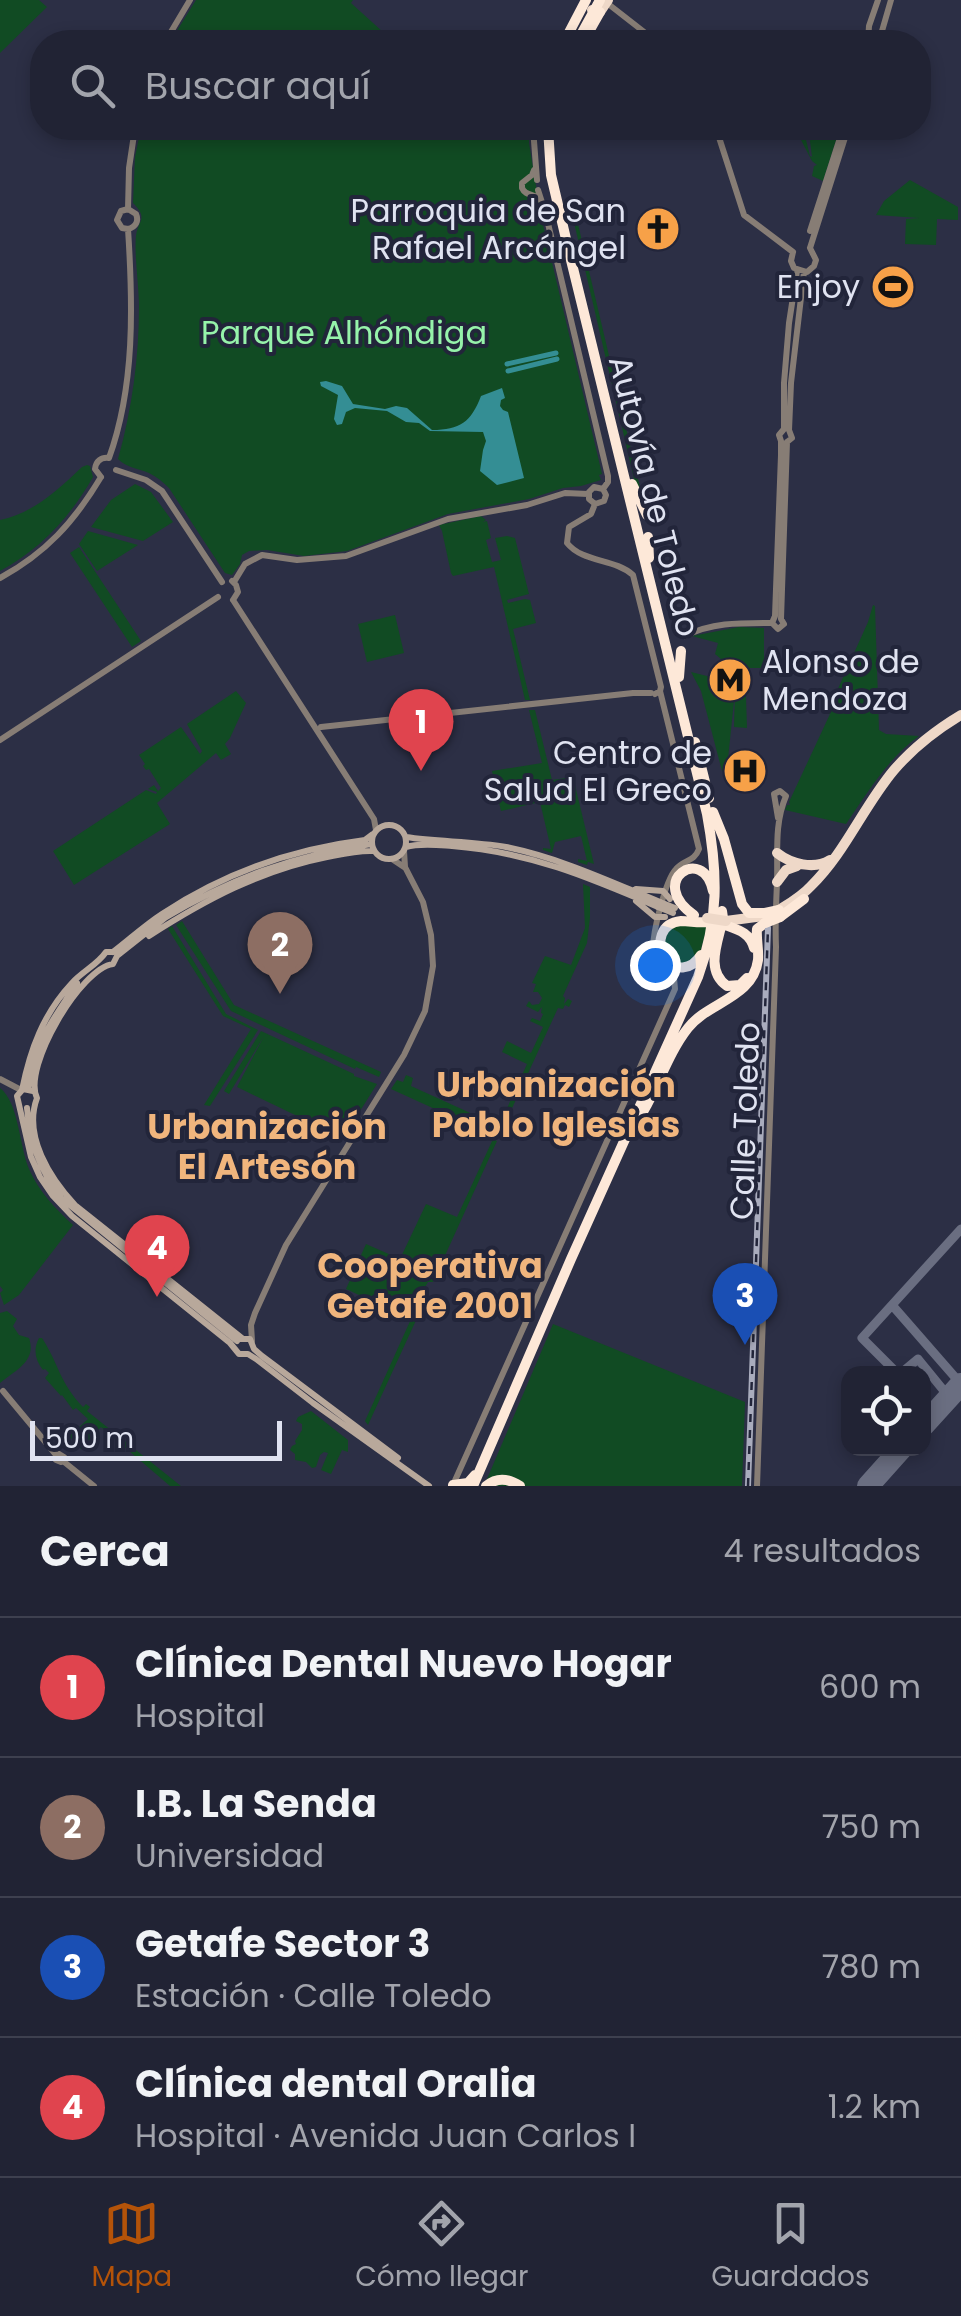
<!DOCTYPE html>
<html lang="es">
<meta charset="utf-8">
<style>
:root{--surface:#212334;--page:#2d2f40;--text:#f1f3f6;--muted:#a2a4ac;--line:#3e404f;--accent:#b45309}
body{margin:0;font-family:Poppins,sans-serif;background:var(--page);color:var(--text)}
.controls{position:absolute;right:30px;bottom:30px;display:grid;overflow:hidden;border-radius:20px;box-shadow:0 5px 15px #0003}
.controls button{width:90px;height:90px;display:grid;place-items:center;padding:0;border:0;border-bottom:2px solid var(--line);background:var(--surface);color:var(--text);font:50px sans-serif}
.scale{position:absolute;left:30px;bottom:25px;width:252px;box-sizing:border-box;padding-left:10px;border:5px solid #e0e3f1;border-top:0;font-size:28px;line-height:35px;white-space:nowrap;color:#e0e3f1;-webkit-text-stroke:8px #22253a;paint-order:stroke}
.you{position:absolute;left:655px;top:965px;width:35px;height:35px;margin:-25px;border:8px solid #fff;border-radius:50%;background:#1a73e8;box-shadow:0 0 0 15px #1a73e833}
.badge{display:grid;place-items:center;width:65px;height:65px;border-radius:50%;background:var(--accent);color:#fff;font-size:32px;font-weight:700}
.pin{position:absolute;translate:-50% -82px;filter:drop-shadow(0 2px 5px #0008)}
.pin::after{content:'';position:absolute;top:52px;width:35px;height:30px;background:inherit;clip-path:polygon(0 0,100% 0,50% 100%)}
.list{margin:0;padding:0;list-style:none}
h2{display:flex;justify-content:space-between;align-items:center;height:130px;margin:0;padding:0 40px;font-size:42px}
h2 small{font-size:32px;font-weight:400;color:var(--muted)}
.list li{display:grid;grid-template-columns:65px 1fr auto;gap:30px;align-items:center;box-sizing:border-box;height:140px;padding:0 40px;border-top:2px solid var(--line)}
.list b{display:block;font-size:38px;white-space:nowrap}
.list p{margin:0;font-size:32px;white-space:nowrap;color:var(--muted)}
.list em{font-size:32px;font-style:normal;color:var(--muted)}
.icon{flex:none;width:55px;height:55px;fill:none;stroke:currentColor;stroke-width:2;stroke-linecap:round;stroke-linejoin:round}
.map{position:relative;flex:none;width:961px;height:1486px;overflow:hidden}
.search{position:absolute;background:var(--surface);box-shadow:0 5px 15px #0003;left:30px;right:30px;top:30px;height:110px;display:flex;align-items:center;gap:25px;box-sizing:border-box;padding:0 35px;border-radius:40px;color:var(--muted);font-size:38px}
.sheet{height:690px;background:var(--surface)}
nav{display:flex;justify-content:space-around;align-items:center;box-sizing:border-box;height:140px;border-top:2px solid var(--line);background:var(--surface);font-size:28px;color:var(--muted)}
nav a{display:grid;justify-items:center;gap:5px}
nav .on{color:var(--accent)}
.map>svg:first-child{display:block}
</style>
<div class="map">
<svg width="961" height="1486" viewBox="0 0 961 1486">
<rect width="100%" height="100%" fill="#2c2f45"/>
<path fill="#114b23" d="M0,0H39L47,7L0,53Z
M196,0H353L351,3L394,42H170Z
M141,128H529V143L541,216L602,474L599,475L601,480L581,486L563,488L529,499L448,514L347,551L304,556L267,550L249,551L242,555L240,564L232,575L225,573L169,488C163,482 157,477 149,473C137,468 127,468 118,459C132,409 139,358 139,306C139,286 134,254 136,236C138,220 149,219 133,203L135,157Z
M765,128H840L823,181L812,176L814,166L817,165L812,161L800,138L805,136L810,156L812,157L810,141L813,132L769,138Z
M910,180L958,207V220L937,219L936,245L905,244L906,219L919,218L876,215L884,201Z
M569,201L573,203L643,500L635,483Z
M87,465L90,466L93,477C70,517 41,549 0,571V520C32,514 59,489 82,467Z
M135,484L151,492L173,522L143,541L91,527L111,500Z
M481,516L486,520L483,522L487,521L491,538L486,540L492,562L501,560L495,538L507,536L515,538L529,594L507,600L508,603L525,599L530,600L536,623L513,629L530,700H525L494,567L453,576L451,573L442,531L439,525Z
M88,531L138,545L97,571L79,544Z
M79,547L141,641L132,647L70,553Z
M873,605L875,606L879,730L886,734L919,736C888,758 868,792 846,824L785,810L787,805H790L789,802L830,714L827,713L868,622Z
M395,615L404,653L367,662L358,624Z
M739,627L764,628V668H750L746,697L747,728L734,727L735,691L728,759L730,762L726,766V772L722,771L701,691L691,672L715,678L721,659L715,654L718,643L692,636Z
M236,691L246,703L230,738L225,744L231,754L221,760L216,753L157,803L170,824L74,885L53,851L146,790L156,794L157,792L148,789L154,785L158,791L161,788L149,769L146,770L143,766L145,764L139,755L181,727L200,754L202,751L187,724Z
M529,710H535L552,780L573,777L594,864L588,862L587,865L578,862V859L587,861L581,836L555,842L552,853L543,850V848L551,849L540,802L501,811L492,771L542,763Z
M583,884L590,887V917L587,943L563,996L565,998L564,1004L568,999L572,1001L569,1007L565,1005L563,1009L558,1008L503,1128L498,1127L494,1136L391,1089L397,1080L403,1082L406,1075L413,1078L411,1086L499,1126L527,1064L502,1052L507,1041L531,1053L543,1027L530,1021L532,1018L540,1021L543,1014L541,1013L542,1007L538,1012L526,1006L529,1001L532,1005L539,1004L542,998L538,992H533L536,984L532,983L545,956L571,965L585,928Z
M182,921L234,1005L381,1072L379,1077L356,1067L355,1069L231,1011L176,925Z
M686,923L707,927L700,953L693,963H670L662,949L666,930Z
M172,926L226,1014L258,1030L210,1106L204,1105L251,1029L223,1016L168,929Z
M261,1031L354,1074V1076L377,1084L343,1138L237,1087L264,1036L229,1094L224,1091Z
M0,1088C19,1103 19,1145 29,1169C39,1192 55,1208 73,1225L19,1295L4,1305L0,1293L3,1290L0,1286Z
M493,1139L497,1141L433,1282H428L424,1289L429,1292L368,1425L365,1421L411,1319L346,1289L366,1244L400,1259L426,1204L457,1217Z
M7,1311L17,1319L13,1326L19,1335L29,1338C37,1361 16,1370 0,1383V1313Z
M553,1324L745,1402L742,1486H484Z
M39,1338H42C59,1364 59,1382 83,1407L86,1404L90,1407L87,1411L181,1486H170L101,1427L81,1449L69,1436L88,1419L76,1408L73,1410L62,1395L61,1396L45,1378L49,1373L45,1369L43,1370C35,1360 33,1349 39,1338Z
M311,1411L348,1440V1452L342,1450L331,1474L321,1470L328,1453L324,1452L320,1455L316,1467L312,1468L306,1462L295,1460V1454L290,1450L292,1446L296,1444L295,1441L302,1430V1424L296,1421L298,1417Z"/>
<path fill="#348e94" d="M326,381L342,386L353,404L385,409L396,406L407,408L432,430C460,430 471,422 481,396L502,388L505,398L501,400L500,406L503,410L508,412L524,478L497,485L480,471L483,450L486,441L483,432L430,431L419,423L406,422L387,411L355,408L346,412L342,424L337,425L334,419L338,395L321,386L320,382Z"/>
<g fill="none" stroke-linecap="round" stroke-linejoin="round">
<path stroke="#348e94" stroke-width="5" d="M507,364L556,353
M508,371L557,359"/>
<path stroke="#6a6e81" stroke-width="9" d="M892,1305L961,1384
M898,1374L862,1338L961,1229
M900,1374L918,1359L949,1397L961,1384"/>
<path stroke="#6a6e81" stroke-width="22" d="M924,1425L961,1384
M868,1486L902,1448"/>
<path stroke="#877d75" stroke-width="6" d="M607,3L657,42
M165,42L190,0
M538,42L545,40L550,42
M868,42L869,26L878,0
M875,42L882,31L891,0
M533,128L537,180
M716,128L744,215L793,252
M534,170L532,175L522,183V188C526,197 535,193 540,200
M538,190L546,215L608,476V482L603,489L606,495L604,501L595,504L591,514L569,527L567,543C583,563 614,558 633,575L661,687L660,691L655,694
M128,209L129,168L135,128
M128,209L121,211L117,220L122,228L128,229
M128,209L136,214C139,221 136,227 128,229
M810,231L840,138
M810,248L848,128
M793,252L791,261L794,268L807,272L814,266L816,260L810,248
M787,442L792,438L789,430L791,383L804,272
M109,458C135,386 133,305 128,229
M116,470L146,480L162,491L222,582
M101,477L95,469C96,461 101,457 109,458
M595,504L589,499V492L594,487L603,489
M0,578C46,553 74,522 101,477
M232,581L236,585L238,592L233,600
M234,582L245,564L262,555L297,560L346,556L448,519L527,505L565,493L588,494
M233,600L374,819L376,830
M772,623L775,616L781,455V441L779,435L784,429V383L789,323L797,271
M772,623L778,629L784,624L781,619L787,442
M685,636C713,622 741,623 772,623
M321,727L633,693H651
M0,740L218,597
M392,859L404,867
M0,1079L21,1090
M252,1341L251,1325L255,1313L286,1245L404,1055L425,1011L433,966L431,935L423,902L405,867L404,851
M3,1391L57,1456
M59,1454L64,1457L61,1462L56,1460Z
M63,1461L94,1486
M453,1485L675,989L674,978C667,970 657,965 654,953C650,939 666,879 676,869C685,859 694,862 699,849L660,691
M757,1486L776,947C775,925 776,905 777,883C778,853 774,824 786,796L780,791L774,794L778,818"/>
<path stroke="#b8a89b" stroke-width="6" d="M372 842a17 17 0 1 1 34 0a17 17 0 1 1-34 0Z
M406,837C439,842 473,841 506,847C560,858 609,881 660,902
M406,847C420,843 437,845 452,846C529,852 588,877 658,907
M636,889L663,891L670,899
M636,901L655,917H665
M165,918L117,956L113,964C81,968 22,1067 37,1098C23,1136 50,1178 75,1205L242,1338
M163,919C231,878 293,856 371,844
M149,936C205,900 261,870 327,857C342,854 358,850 374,851
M113,952C130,939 145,925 162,914C224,873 292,849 365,840L373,834
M28,1089C36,1039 51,1023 77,983
M22,1090C30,1050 43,1014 72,983C83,971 97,965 106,952H113
M33,1091L23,1089L17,1096L31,1157L40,1177L53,1196L72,1216L230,1343L239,1354H248L256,1359L313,1403L429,1486
M27,1108C30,1143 40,1170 61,1198L237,1341
M239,1339H250L254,1349L262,1356L398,1458"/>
<path stroke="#eed8c8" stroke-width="10" d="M592,10L600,12L608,0
M777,853C791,864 814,870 830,860
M777,882L786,870L797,866
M779,910C790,903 802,896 811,886C845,853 863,807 894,770C913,748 936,730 961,715
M726,921L764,916"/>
<path stroke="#fde8d8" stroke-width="10" d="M564,42L586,0
M583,42L600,12
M632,484L647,515
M648,537L649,558
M679,677L681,651
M695,742L709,798
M713,812L724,839L742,904L749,913H765
M722,911L723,918C719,940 704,970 727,986L740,985L747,978
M694,915C646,882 703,843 713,891
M780,917L804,899
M725,925C739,930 750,933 754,948
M701,955C691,971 675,971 663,959C657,942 660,923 681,921C690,921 698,923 706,922
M644,1110C659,1084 669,1052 688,1028C708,1002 753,998 758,960C759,950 756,939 757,929L765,923
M453,1485L468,1483L475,1475
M473,1486L571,1259L698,977C719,919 718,874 707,814L570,256L551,175L548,128
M486,1486C497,1477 508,1478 520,1486"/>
<defs>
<path id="rail" d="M748,1486L768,928"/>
</defs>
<use href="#rail" stroke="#a9acbd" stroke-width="6"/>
<use href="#rail" stroke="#22253a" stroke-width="2.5" stroke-dasharray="8" stroke-linecap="butt"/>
<path stroke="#b8a89b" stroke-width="6" d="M660,902L675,908
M658,907L673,913"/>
<path stroke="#eed8c8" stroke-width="10" d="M707,918L726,921"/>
<path stroke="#fde8d8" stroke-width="10" d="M577,42L600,0
M765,913L779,910
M765,923L780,917"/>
</g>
<defs>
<symbol id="church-disc" viewBox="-11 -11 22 22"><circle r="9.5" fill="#f7a148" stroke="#22253a"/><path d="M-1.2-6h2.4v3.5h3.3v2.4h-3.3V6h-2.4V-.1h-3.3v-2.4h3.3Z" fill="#111"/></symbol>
<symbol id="stadium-disc" viewBox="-11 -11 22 22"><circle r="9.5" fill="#f7a148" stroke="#22253a"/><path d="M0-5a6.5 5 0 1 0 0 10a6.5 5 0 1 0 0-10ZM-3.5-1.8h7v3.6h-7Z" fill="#111"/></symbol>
<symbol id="metro-disc" viewBox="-11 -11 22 22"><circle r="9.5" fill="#f7a148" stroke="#22253a"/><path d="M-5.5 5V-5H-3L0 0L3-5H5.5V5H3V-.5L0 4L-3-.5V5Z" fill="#111"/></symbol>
<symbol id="hospital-disc" viewBox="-11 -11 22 22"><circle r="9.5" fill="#f7a148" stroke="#22253a"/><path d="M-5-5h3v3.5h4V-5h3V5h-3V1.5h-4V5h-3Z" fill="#111"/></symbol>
</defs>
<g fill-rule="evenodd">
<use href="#church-disc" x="633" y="204" width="50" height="50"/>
<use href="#stadium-disc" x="868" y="262" width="50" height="50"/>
<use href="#metro-disc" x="705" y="655" width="50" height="50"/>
<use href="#hospital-disc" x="720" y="746" width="50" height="50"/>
</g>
<g text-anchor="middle" stroke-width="8" stroke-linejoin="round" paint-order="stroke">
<g font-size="32" fill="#e0e3f1" stroke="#22253a" text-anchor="end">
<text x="626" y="222">Parroquia de San<tspan x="626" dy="37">Rafael Arcángel</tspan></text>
<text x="860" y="298">Enjoy</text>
<text x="762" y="673" text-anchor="start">Alonso de<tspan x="762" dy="37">Mendoza</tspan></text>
<text x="712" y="764">Centro de<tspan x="712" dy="37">Salud El Greco</tspan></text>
</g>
<g font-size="32" fill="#96f3aa" stroke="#22253a">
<text x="344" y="344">Parque Alhóndiga</text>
</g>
<g font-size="32" fill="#e0e3f1" stroke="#22253a">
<text transform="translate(654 496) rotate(76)" y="11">Autovía de Toledo</text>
<text transform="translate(745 1121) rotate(-88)" y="11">Calle Toledo</text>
</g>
<g font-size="35" font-weight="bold" fill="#f0b57d" stroke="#22253a">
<text x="556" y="1097">Urbanización<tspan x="556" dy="40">Pablo Iglesias</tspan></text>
<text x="267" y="1139">Urbanización<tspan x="267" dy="40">El Artesón</tspan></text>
<text x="430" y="1278">Cooperativa<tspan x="430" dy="40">Getafe 2001</tspan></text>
</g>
</g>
</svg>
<div class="controls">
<button><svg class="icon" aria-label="locate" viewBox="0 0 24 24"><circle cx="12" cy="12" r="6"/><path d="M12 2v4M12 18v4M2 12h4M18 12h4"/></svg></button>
</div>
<div class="scale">500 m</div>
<div class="you"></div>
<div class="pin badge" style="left:421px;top:771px;background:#e0444e">1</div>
<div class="pin badge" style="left:280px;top:994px;background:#8d6e63">2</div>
<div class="pin badge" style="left:745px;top:1345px;background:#1a4fb4">3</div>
<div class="pin badge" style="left:157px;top:1297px;background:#e0444e">4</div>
<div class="search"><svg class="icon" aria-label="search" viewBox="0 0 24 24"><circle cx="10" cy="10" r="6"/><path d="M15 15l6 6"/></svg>Buscar aquí</div>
</div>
<section class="sheet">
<h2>Cerca<small>4 resultados</small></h2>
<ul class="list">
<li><span class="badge" style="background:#e0444e">1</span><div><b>Clínica Dental Nuevo Hogar</b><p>Hospital</p></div><em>600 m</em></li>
<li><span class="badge" style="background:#8d6e63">2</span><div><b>I.B. La Senda</b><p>Universidad</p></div><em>750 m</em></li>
<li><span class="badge" style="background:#1a4fb4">3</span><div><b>Getafe Sector 3</b><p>Estación · Calle Toledo</p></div><em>780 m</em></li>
<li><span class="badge" style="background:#e0444e">4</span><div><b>Clínica dental Oralia</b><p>Hospital · Avenida Juan Carlos I</p></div><em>1.2 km</em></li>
</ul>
</section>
<nav>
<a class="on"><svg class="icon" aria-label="map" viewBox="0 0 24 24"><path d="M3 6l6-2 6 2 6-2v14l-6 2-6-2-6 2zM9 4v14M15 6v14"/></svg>Mapa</a>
<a><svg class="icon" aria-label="directions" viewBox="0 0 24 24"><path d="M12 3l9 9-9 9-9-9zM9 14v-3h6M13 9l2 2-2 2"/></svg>Cómo llegar</a>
<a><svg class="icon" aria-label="saved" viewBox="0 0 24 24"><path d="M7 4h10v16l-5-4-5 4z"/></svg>Guardados</a>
</nav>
